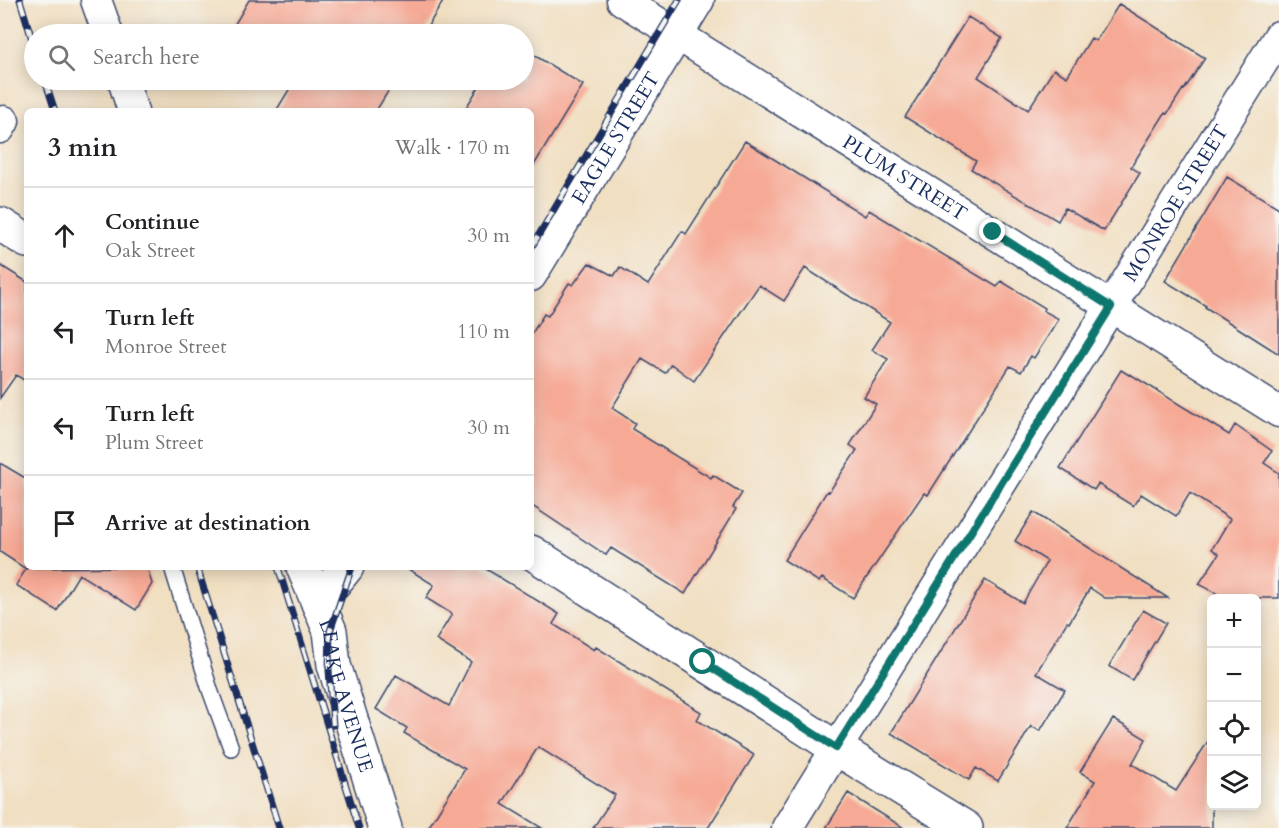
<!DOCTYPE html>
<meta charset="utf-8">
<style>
:root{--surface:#fff;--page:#f6f6f6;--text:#202124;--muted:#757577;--line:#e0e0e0}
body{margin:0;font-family:Cardo,serif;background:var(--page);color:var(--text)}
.controls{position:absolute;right:18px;bottom:18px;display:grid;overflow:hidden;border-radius:9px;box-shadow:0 3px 15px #0003}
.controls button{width:54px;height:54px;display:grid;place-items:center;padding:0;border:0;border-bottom:2px solid var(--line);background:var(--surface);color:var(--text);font:30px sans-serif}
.stop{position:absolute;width:18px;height:18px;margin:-14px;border:4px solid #0f766e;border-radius:50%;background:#fff}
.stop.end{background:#0f766e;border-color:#fff;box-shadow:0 2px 6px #0008}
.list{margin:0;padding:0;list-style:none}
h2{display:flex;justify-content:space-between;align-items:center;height:78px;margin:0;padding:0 24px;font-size:26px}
h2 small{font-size:20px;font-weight:400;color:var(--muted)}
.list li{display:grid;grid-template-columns:39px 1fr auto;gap:18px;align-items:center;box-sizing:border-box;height:96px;padding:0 24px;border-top:2px solid var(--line)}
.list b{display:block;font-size:22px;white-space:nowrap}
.list p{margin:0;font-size:20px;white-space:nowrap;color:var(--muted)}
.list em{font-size:20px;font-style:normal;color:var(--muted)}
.icon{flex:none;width:33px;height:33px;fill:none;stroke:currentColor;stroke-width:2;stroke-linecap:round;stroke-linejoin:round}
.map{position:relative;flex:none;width:1279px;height:828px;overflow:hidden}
.search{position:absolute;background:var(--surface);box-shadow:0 3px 15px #0003;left:24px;top:24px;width:510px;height:66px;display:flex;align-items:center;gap:15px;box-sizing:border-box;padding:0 21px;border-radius:33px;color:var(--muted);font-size:22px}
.panel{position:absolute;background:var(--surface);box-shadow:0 3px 15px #0003;left:24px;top:108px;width:510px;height:462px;border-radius:9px}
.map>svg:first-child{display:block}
</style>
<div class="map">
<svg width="1279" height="828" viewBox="0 0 1279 828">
<rect width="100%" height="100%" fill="#f6f6f2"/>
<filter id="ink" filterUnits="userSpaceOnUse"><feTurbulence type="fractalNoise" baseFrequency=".0167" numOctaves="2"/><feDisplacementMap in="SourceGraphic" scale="12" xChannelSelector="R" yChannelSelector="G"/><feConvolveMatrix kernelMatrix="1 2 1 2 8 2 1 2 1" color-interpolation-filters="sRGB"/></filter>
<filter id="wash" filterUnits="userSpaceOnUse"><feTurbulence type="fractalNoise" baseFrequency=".008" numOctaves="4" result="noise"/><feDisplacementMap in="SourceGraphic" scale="24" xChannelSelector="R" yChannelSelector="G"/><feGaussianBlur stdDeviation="1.35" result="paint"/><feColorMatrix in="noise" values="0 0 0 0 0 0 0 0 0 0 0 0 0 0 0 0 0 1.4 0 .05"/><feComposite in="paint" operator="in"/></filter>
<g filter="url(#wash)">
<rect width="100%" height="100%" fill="#f1dfc2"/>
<g id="blocks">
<path fill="#f6a994" d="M249,0H444L423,34H229Z
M1119,4L1205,58L1184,90L1183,89L1167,114L1165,113L1131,167L1140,173L1104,231L1065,208L1058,221L971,169L976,161L905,117L968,17L1002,38L978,77L1028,110L1054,69L1067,77L1091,38L1096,41Z
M524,49L583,85L531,170V111H464L483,80H524Z
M295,80H395L376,111H276Z
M745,141L865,216L869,210L997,287L1001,281L1045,308L1044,311L1059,319L1034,358L1031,356L1021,372L1010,366L928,495L924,493L853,598L822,578L819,582L784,560L827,491L829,492L857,450L850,445L876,404L864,397L888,359L872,350L890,322L805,268L784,301L759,285L694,381L671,364L665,373L642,359L612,408L635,423L632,429L711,478L713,475L742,493L733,507L736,509L685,594L611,548L606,555L531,505V335L544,314L548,316L569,283L573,285L589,263L614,276L620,267L648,285L682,231L686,234Z
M1227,177L1279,208V354L1205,307L1206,306L1165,281Z
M0,265L27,282V382L16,375L0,398Z
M1121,370L1129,375L1130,374L1229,435L1235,425L1272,451L1264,463L1279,473V598H1225L1199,584L1219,554L1212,549L1230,519L1190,493L1176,516L1141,494L1133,506L1098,484L1094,490L1060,468Z
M0,463L27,479V568L147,567L152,584L136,610L79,574L57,611L16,585L26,569L0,552Z
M1033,512L1168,598H1105L1090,588L1069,623L1067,622L1036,673L1065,690L1040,731L1031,726L998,781L976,768L969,780L891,733L985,580L1023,603L1047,561L1015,541Z
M405,567H483L559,614L553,624L594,650L596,647L701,712L697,720L754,755L708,828H593L615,795L538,747L502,804L542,828H428L465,769L404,733L407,728L376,709L396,675L449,706L471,662L436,640L452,614L426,598L434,585Z
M1143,610L1166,623L1132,680L1109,666Z
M1113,719L1146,739L1132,764L1176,791L1212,735V828H1067L1095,781L1080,772Z
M848,793L904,828H826Z"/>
</g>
</g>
<g filter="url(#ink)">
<use href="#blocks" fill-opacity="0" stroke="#3b496d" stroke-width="1.5"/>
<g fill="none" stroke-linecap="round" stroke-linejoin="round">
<defs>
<path id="service" d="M172,567L210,690L231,748"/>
<g id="minor">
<path d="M96,0L108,34"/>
<path id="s1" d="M622,0L1279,412"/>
<path d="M123,80L133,111"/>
<path d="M0,128L4,121"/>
<path id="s2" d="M531,276L699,0"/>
<path id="s3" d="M787,828L1279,36"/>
</g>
<g id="tertiary">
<path id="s4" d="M303,567L330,631L334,665L385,828"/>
<path d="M318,603L347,567"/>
</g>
<path id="secondary" d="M0,224L27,241
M531,552L836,748L966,828"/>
</defs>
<use href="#service" stroke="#3b496d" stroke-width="18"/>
<use href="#minor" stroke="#3b496d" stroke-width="33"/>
<use href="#tertiary" stroke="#3b496d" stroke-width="36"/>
<use href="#secondary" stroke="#3b496d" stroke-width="36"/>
<use href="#service" stroke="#fff" stroke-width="15"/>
<use href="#minor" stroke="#fff" stroke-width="30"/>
<use href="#tertiary" stroke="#fff" stroke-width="33"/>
<use href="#secondary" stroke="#fff" stroke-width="33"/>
<defs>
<path id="rail" d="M20,0L34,46
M45,80L55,111
M531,248L679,0
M197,567L279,828
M278,567L359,828
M333,725L329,670L330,631L352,567"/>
</defs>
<use href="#rail" stroke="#1b2f5e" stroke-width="7"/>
<use href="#rail" stroke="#f6f6f2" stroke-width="4.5" stroke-dasharray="14" stroke-linecap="butt"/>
</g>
</g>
<g fill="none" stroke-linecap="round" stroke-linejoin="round" filter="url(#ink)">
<path stroke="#0f766e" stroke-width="8" d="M703,662L836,748L1111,307L993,232"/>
</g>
<g text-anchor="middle" stroke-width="5" stroke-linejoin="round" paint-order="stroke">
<g font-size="20" fill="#1b2f5e" stroke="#f6f6f2">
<text dy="7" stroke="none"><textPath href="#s2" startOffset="162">EAGLE STREET</textPath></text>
<text dy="7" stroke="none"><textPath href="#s1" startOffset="334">PLUM STREET</textPath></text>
<text dy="7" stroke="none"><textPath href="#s3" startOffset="736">MONROE STREET</textPath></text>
<text dy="7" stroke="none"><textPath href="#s4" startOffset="136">LEAKE AVENUE</textPath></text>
</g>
</g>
</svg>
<div class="controls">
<button>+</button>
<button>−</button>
<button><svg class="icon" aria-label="locate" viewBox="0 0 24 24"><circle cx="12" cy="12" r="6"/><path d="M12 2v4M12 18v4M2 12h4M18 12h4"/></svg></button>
<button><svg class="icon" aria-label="layers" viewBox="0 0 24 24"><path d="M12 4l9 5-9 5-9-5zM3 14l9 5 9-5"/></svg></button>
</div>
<div class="stop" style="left:703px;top:662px"></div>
<div class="stop end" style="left:993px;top:232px"></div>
<div class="search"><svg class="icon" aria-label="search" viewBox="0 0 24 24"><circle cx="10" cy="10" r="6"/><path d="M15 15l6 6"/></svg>Search here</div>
<section class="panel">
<h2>3 min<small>Walk · 170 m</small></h2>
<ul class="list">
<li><svg class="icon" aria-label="ahead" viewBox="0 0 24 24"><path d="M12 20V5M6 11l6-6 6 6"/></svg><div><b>Continue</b><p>Oak Street</p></div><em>30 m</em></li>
<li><svg class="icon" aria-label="left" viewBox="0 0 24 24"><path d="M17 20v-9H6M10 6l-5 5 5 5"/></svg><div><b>Turn left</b><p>Monroe Street</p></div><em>110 m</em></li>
<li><svg class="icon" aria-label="left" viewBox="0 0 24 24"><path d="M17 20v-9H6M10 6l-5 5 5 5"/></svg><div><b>Turn left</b><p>Plum Street</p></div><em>30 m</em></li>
<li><svg class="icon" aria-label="arrive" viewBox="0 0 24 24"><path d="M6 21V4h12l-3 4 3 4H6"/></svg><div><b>Arrive at destination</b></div></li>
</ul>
</section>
</div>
